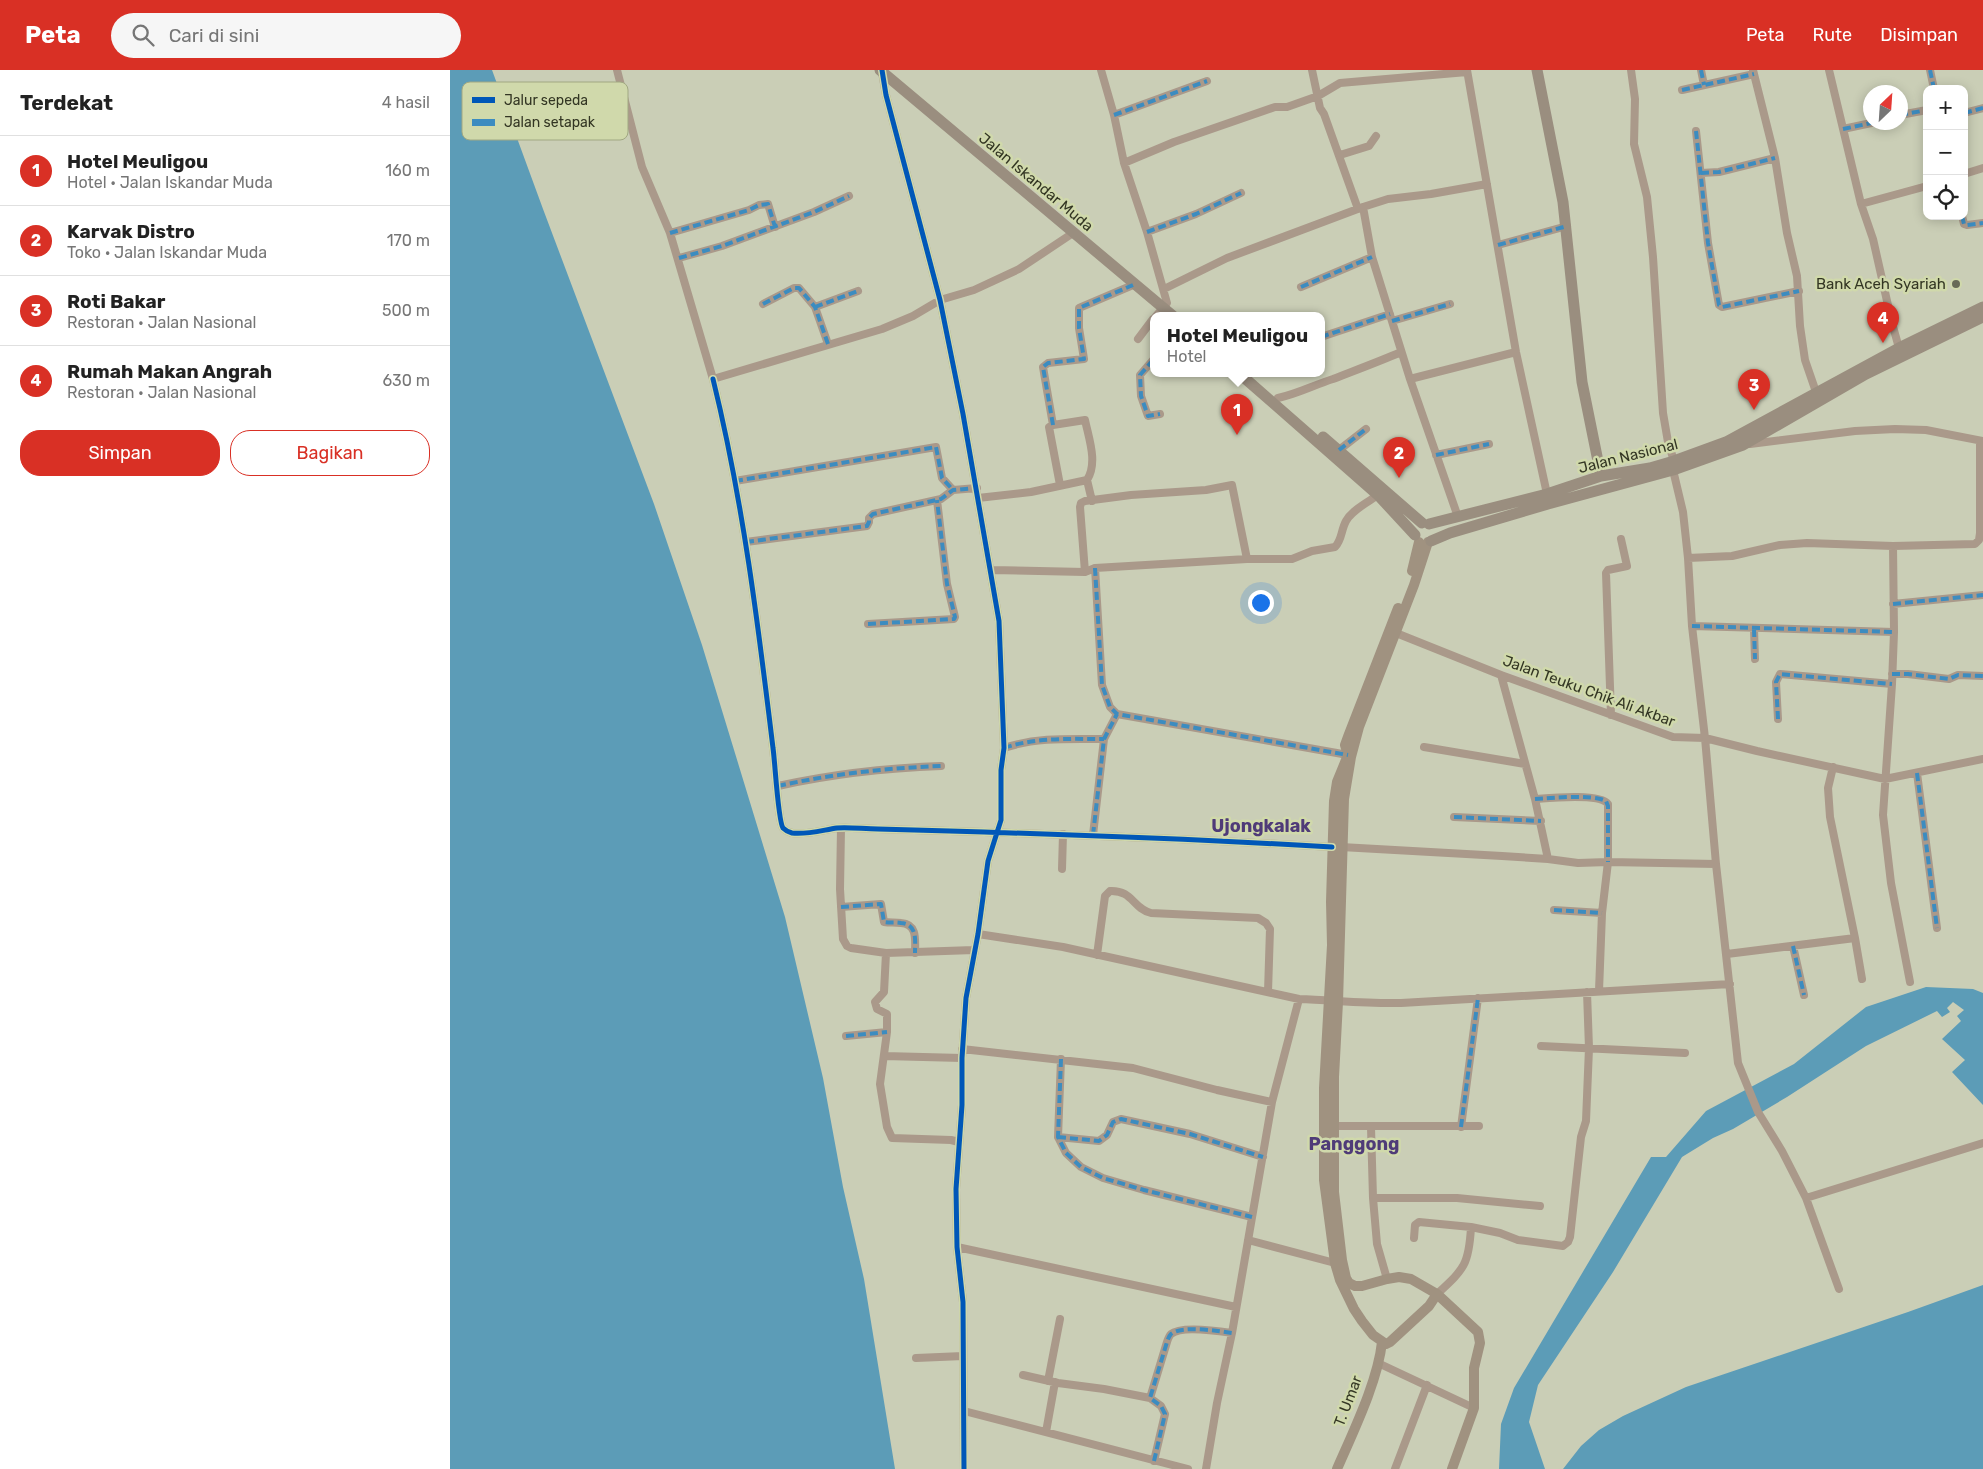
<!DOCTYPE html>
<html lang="id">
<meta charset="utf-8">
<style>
:root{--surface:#fff;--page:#f6f6f6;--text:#222;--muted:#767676;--line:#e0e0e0;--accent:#d93025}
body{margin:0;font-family:Rubik,sans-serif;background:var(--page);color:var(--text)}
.controls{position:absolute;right:15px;top:15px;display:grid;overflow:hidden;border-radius:10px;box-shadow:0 2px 12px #0003}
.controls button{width:45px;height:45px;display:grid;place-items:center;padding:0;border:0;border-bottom:1px solid var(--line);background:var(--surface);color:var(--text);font:25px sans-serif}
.compass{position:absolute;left:1413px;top:15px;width:45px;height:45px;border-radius:50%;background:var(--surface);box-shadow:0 2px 12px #0003;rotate:25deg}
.you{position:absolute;left:810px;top:532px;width:18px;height:18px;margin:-12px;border:4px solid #fff;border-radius:50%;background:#1a73e8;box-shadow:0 0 0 8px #1a73e833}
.badge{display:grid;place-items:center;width:32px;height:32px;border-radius:50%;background:var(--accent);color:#fff;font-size:16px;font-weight:700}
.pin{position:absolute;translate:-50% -41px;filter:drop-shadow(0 1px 2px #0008)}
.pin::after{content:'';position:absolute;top:26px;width:18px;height:15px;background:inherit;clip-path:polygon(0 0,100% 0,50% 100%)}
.popup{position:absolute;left:700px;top:242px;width:175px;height:65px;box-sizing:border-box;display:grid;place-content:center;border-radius:10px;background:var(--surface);filter:drop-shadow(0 1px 4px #0005);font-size:16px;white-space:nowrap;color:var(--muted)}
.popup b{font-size:19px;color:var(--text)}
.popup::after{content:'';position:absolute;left:50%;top:100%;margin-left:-10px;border:10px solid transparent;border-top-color:var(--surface)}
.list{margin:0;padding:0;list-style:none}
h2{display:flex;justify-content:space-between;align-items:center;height:65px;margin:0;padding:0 20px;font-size:21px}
h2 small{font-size:16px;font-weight:400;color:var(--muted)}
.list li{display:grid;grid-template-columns:32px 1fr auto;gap:15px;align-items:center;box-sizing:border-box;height:70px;padding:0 20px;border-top:1px solid var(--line)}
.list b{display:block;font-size:19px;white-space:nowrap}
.list p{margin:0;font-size:16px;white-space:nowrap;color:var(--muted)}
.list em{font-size:16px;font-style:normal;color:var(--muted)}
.actions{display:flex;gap:10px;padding:15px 20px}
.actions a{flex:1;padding:11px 0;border:1px solid var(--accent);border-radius:20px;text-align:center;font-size:18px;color:var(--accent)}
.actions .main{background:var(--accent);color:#fff}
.icon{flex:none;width:28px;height:28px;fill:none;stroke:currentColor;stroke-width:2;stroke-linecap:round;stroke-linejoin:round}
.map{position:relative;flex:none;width:1533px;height:1399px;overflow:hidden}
header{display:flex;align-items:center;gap:30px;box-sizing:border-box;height:70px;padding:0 25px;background:var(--accent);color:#fff}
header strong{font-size:24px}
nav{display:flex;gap:28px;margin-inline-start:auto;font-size:18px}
.search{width:350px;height:45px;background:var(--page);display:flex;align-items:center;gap:12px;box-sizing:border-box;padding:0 18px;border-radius:28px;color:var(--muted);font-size:19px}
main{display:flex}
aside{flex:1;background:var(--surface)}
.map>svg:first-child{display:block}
</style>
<header>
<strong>Peta</strong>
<div class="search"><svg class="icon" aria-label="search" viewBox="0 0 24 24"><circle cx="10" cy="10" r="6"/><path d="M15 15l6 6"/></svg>Cari di sini</div>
<nav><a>Peta</a><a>Rute</a><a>Disimpan</a></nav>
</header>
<main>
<aside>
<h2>Terdekat<small>4 hasil</small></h2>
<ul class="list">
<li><span class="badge">1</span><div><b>Hotel Meuligou</b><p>Hotel · Jalan Iskandar Muda</p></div><em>160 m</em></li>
<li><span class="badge">2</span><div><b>Karvak Distro</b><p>Toko · Jalan Iskandar Muda</p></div><em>170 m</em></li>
<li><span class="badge">3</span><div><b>Roti Bakar</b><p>Restoran · Jalan Nasional</p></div><em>500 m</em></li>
<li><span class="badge">4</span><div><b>Rumah Makan Angrah</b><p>Restoran · Jalan Nasional</p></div><em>630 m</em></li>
</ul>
<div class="actions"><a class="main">Simpan</a><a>Bagikan</a></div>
</aside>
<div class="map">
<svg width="1533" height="1399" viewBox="0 0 1533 1399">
<rect width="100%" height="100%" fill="#caceb6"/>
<path fill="#5c9cb7" d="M0,0H42L93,139L204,434L252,575L335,847L373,1008L393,1117L414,1209L445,1399H0Z
M1476,917L1523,919L1533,923V1035L1502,1002L1515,990L1492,969L1511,951L1507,946L1514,940L1503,932L1497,938L1500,942L1492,947L1487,941L1416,976L1337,1027L1283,1059L1263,1068L1232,1087L1163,1202L1088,1315L1079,1352L1095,1399H1049L1051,1354L1064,1318L1201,1087H1216L1256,1041L1344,994L1416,937Z
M1533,1215V1399H1113L1131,1376L1149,1360L1173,1346L1236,1317L1458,1242Z"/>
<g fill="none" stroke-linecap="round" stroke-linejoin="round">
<path stroke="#aa998a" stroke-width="8" d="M167,0L192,97L220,163L263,309L432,259L463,246L490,230L524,220L569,199L623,163
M651,0L664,45L674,93L697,162L717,233L706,246
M862,0L870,38L874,44L908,139
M1017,0L1066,282L1097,424
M1181,0L1185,29L1184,74L1197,127L1203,187L1213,343L1218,372L1224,391
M1251,0L1254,15
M1303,0L1325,88L1337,163L1347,206L1350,256L1355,290L1366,322
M1379,0L1411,134L1423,169L1442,253L1449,278
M1480,0L1484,19
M432,2L436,25L490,230L513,344L549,551L554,678L551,700V750L538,791L528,864L516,928L512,988V1035L506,1119L507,1177L513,1232L514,1399
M1232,20L1304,4
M1514,43L1533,38
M664,45L757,11
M1450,45L1477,40
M1393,59L1426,52
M1246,61L1258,173L1269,235L1272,237L1349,221
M890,85L919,76L926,66
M674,93L724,72L825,37H837L868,26L890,13L1017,2
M1251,103L1269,102L1325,88
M1514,104L1533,98
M1411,134L1477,116
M913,137L922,187L960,309L1008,447
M1512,146L1514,154L1517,155L1533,153
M697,162L746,144L791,123
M220,163L299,140L309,135L318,134L325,157
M1048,175L1117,156
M229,188L272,176L364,142L399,126
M851,217L922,187
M714,219L777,188L913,137L938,129L981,124L1037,114
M313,234L344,218H349L365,237L378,274
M365,237L408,221
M942,251L1000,234
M871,267L940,244
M688,269L703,249
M703,290L690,305L691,326L698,346L710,344
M263,309C293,431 308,554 323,678C325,691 328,751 333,758C336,761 338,762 342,763C356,765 373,760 387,758C400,757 414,759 428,759C579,763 730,768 882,777
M960,309L1066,282
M828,328C847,324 864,315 883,309C906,300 928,292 951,282
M603,355L593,297L598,293L634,289L629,258V238L683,215
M1300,374L1405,361L1445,359L1476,360L1533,371
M889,380L916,359
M986,385L1039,374
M1223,400L1233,442L1238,488L1242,556L1255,668L1266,794L1288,993L1308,1042L1332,1081L1356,1128L1389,1219
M637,410L642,431
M285,411L486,377L492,408L503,420
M528,428L581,422L637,410C648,393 639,369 635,350L603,355L599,357L610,415
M296,472L417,456L419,452V448L423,444L491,429L503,420L527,418
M1443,476L1444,562L1442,614L1433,745L1441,813L1460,912
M1238,488L1282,486L1330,475L1357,473L1443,476L1525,474L1529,470L1530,463V371
M645,498L652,615L660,637L667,644L898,685
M540,500L635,502L645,498L797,489H842L862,481L885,477C892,470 891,460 896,451C902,440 918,432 928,425
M635,502L630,437L631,433L635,431L681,425L756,420L782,415L797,489
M1443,534L1533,525
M418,554L504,549L505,547L497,514L487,430
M1242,556L1444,562
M1304,559L1305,589
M946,563L1051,605L1223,667L1255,668L1307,681L1435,709L1533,689
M1442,604H1458L1499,609L1508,605L1533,606
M1051,605L1085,729L1098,789
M1161,645L1156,503L1158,500L1177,496L1171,469
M1328,649L1326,612L1330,604L1442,614
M974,677L1075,694
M554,678C586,667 621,669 654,669
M1383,697L1378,718L1380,747L1405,868
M1467,703L1487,858
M328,716C382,704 436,698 491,696
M1085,729C1099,728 1150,723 1158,734V792L1152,843L1149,921
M1004,747L1091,751
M391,758L390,819L393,869L397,876L401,878L436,883L524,880
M643,765L654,669L667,644
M891,777L1052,786L1098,789L1128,793L1158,792L1266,794
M612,799L613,764
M391,837L431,834L434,852C440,853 445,852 451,853C468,854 465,871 465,883
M1104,840L1152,843
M528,864L613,877L849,929C883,930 916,934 951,933L1280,914
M1343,876L1354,925
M436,883L434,922L425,932L427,939L437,944V962L430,1014L437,1057L442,1068L501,1070L509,1072
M1277,884L1405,868L1412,909
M647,885L655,826L660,821C683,820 682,838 701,843L808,848L816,853L820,859L818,922
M396,966L437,962
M1091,976L1235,983
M512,979L683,998L767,1020L822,1032
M434,986L512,988
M611,989L608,1067L616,1083L631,1097L653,1108L694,1120L802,1147
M884,1056H1029
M921,1057L923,1128L927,1174L937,1209
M1011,1057L1028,928
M608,1067L649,1071L657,1065L663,1052L671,1049L740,1064L813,1087
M923,1128H1007L1090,1136
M1356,1128L1533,1073
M964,1168L965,1155L969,1152L1021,1157L1050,1163L1068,1170L1113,1176L1118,1172L1120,1167L1131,1067L1136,1051L1139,978L1137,922
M798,1170L885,1193
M507,1177L786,1237
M987,1224C1014,1199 1019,1195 1021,1157
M466,1288L513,1286
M928,1293L1024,1338
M573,1305L608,1313L654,1319L700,1328L711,1336L715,1344L704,1391
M598,1311L610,1249
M700,1328L717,1272C718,1269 719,1266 721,1264C731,1255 769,1261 782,1263
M514,1341L738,1399
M596,1362L605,1312
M756,1399L767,1333L782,1263L822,1032L849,929
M945,1399L977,1315"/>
<path stroke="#a09280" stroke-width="10" d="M978,472L964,515L909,657L901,687L894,729L888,932L884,1007V1122L892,1190L896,1208L899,1213L905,1216H912L937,1209L949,1207L961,1209L987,1224L1028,1262L1030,1273L1024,1298V1338L1002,1399
M962,501L969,472
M948,538L899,664L895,675L898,685L887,712L884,731L881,832L882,875L874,1018V1110L885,1193L890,1210L904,1239L912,1251L923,1265L936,1274L940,1272L979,1236L987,1224
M887,1399C903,1362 928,1311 932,1272"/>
<path stroke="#9a8e7f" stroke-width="11" d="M430,0L723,246
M1087,0L1113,132L1132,312L1151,406
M790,304L928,425L965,465
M873,367L972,453
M979,454L1097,424L1151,406L1200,398L1224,391L1276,372L1449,278L1533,237
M981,471L1000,463L1098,434L1223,400L1293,375L1416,304L1533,247"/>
<path stroke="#3c8cc0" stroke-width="4" stroke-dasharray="8 4" stroke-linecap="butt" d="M1251,0L1254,15
M1480,0L1484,19
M1232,20L1304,4
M1514,43L1533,38
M664,45L757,11
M1450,45L1477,40
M1393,59L1426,52
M1246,61L1258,173L1269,235L1272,237L1349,221
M1251,103L1269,102L1325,88
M1512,146L1514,154L1517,155L1533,153
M697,162L746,144L791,123
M220,163L299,140L309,135L318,134L325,157
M1048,175L1117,156
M229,188L272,176L364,142L399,126
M851,217L922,187
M313,234L344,218H349L365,237L378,274
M365,237L408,221
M942,251L1000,234
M871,267L940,244
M703,290L690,305L691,326L698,346L710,344
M603,355L593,297L598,293L634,289L629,258V238L683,215
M889,380L916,359
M986,385L1039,374
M285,411L486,377L492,408L503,420
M296,472L417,456L419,452V448L423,444L491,429L503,420L527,418
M645,498L652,615L660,637L667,644L898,685
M1443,534L1533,525
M418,554L504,549L505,547L497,514L487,430
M1242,556L1444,562
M1304,559L1305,589
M1442,604H1458L1499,609L1508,605L1533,606
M1328,649L1326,612L1330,604L1442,614
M554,678C586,667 621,669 654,669
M1467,703L1487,858
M328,716C382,704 436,698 491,696
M1085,729C1102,728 1142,724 1156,731L1158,736V792
M1004,747L1091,751
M643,765L654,669L667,644
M391,837L431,834L434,852C440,853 445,852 451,853C468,854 465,871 465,883
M1104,840L1152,843
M1343,876L1354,925
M396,966L437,962
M611,989L608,1067L616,1083L631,1097L653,1108L694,1120L802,1147
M1011,1057L1028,928
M608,1067L649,1071L657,1065L663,1052L671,1049L740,1064L813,1087
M704,1391L715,1344L711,1336L700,1328L717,1272C718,1269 719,1266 721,1264C731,1255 769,1261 782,1263"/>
<defs>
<path id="cycleway" d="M432,0L436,25L490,230L513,344L549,551L554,678L551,700V750L538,791L528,864L516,928L512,988V1035L506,1119L507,1177L513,1232L514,1399
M263,309C293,431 308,554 323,678C325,691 328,751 333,758C336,761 338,762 342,763C356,765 373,760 387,758C400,757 414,759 428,759C579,763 730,768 882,777"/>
</defs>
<use href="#cycleway" stroke="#d0d9ab" stroke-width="8"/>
<use href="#cycleway" stroke="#0057b8" stroke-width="5"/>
</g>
<circle fill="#686b56" stroke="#d0d9ab" stroke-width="2" cx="1506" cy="214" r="5"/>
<g text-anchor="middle" stroke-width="5" stroke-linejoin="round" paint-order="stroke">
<g font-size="15" fill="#333623" stroke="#d0d9ab">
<text transform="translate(586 112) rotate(40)" y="5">Jalan Iskandar Muda</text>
<text transform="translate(1178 386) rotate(-14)" y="5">Jalan Nasional</text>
<text transform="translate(1139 621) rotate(20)" y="5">Jalan Teuku Chik Ali Akbar</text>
<text transform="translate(898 1331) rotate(-69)" y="5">T. Umar</text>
</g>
<g font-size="15" fill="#333623" stroke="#d0d9ab" text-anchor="end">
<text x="1496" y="219">Bank Aceh Syariah</text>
</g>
<g font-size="18" font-weight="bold" fill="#4f3b78" stroke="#d0d9ab">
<text x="811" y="762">Ujongkalak</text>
<text x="904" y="1080">Panggong</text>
</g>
</g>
<rect x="12" y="12" width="166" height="58" rx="8" fill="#d0d9ab" stroke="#a1a882" stroke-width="1"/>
<rect x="22" y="27" width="23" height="6" fill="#0057b8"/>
<rect x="22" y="49" width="23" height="7" fill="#3c8cc0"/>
<g font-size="14" fill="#333623">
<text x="54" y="35">Jalur sepeda</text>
<text x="54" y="57">Jalan setapak</text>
</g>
</svg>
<div class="controls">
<button>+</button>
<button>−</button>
<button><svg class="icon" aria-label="locate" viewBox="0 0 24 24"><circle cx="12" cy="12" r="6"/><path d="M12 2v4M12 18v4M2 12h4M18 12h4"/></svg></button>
</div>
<svg class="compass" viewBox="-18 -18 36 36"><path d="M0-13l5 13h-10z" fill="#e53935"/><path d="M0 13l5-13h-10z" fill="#767676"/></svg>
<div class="you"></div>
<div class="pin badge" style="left:787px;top:365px">1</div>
<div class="popup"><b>Hotel Meuligou</b>Hotel</div>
<div class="pin badge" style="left:949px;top:408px">2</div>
<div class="pin badge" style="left:1304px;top:340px">3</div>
<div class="pin badge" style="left:1433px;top:273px">4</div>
</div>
</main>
